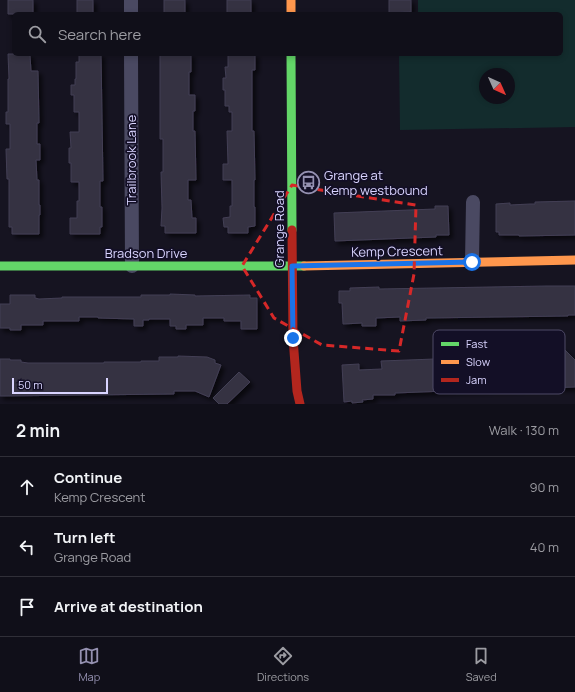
<!DOCTYPE html>
<meta charset="utf-8">
<style>
:root{--surface:#100f19;--page:#1e1d26;--text:#f1f3f6;--muted:#9c9ca2;--line:#302f38;--accent:#9591b1}
body{margin:0;font-family:Manrope,sans-serif;background:var(--page);color:var(--text)}
.compass{position:absolute;left:479px;top:68px;width:36px;height:36px;border-radius:50%;background:var(--surface);box-shadow:0 2px 6px #0003;rotate:135deg}
.scale{position:absolute;left:12px;bottom:10px;width:96px;box-sizing:border-box;padding-left:4px;border:2px solid #d9d4ff;border-top:0;font-size:11px;line-height:14px;white-space:nowrap;color:#d9d4ff;-webkit-text-stroke:3px #130f26;paint-order:stroke}
.stop{position:absolute;width:12px;height:12px;margin:-9px;border:3px solid #1a73e8;border-radius:50%;background:#fff}
.stop.end{background:#1a73e8;border-color:#fff;box-shadow:0 1px 4px #0008}
.list{margin:0;padding:0;list-style:none}
h2{display:flex;justify-content:space-between;align-items:center;height:52px;margin:0;padding:0 16px;font-size:17px}
h2 small{font-size:13px;font-weight:400;color:var(--muted)}
.list li{display:grid;grid-template-columns:26px 1fr auto;gap:12px;align-items:center;box-sizing:border-box;height:60px;padding:0 16px;border-top:1px solid var(--line)}
.list b{display:block;font-size:15px;white-space:nowrap}
.list p{margin:0;font-size:13px;white-space:nowrap;color:var(--muted)}
.list em{font-size:13px;font-style:normal;color:var(--muted)}
.icon{flex:none;width:22px;height:22px;fill:none;stroke:currentColor;stroke-width:2;stroke-linecap:round;stroke-linejoin:round}
.map{position:relative;flex:none;width:575px;height:404px;overflow:hidden}
.search{position:absolute;background:var(--surface);box-shadow:0 2px 6px #0003;left:12px;right:12px;top:12px;height:44px;display:flex;align-items:center;gap:10px;box-sizing:border-box;padding:0 14px;border-radius:6px;color:var(--muted);font-size:15px}
.sheet{height:232px;background:var(--surface)}
nav{display:flex;justify-content:space-around;align-items:center;box-sizing:border-box;height:56px;border-top:1px solid var(--line);background:var(--surface);font-size:11px;color:var(--muted)}
nav a{display:grid;justify-items:center;gap:2px}
nav .on{color:var(--accent)}
.map>svg:first-child{display:block}
</style>
<div class="map">
<svg width="575" height="404" viewBox="0 0 575 404">
<defs>
<filter id="shadow"><feDropShadow dx="3.5" dy="3.5" stdDeviation="2" flood-color="#0009"/></filter>
</defs>
<rect width="100%" height="100%" fill="#161421"/>
<path fill="#132c2d" fill-rule="evenodd" d="M418,0H575V127L400,130L399,54H561V14H418ZM485,74H509V98H485Z"/>
<path fill="#343243" stroke="#433f54" filter="url(#shadow)" d="M8,0H33V14H8Z
M77,0H93V14H77Z
M164,0H185V14H164Z
M227,0H251V14H227Z
M389,0H411V12L389,13Z
M8,54H28V55H30L31,71H38L39,123H37V144H40V160H36L37,180H39V205H40V215H39V234H12V227H9V179H7L6,149H10V124H6V112H8V79H9Z
M79,54H101L103,181H100V207H102V227H100V234H70V218H77V201H79V182H71V163H69V148H71L70,132H79V112H74V95H71V85H75V79H76V62H79Z
M160,54H191V72H189V95H195V111H193V131H195L196,180H188V200H191L192,218H196V233H165V226H161L162,208L161,172H163V139H160Z
M228,54H255V70H252V131H254L255,180H254V207H255V226L248,227V233H228V227H224L223,218L230,217V206H232V180H223V164H228L227,131H232V112H229V106H225V90H223V78H226L225,67H228Z
M575,201V235L519,236V235H499V232H496V204L510,203V205L530,204H535V202Z
M435,206H448L449,235H436V237L335,241L334,213L435,209Z
M547,286H575V315H568V316L426,318V320L400,321V317L376,318V326H362V323L343,324L342,303H339V291H350V288L379,287V289Z
M170,294L195,295V296L250,295V298H257V329H241V321H224V318H203V325H186V329H176V326H170V319H149V320H143V326H134V319L98,318V317H79V321H43V325H21V330H10V328H0V304H10V295H35V298L39,299L62,298V297H141V295H170Z
M563,348L575,360V387L446,391L395,393V395H373V399L362,400L363,402L352,403V401L344,402L342,365L359,364V370L382,369L381,361L435,359V362H473V358L498,357L500,359H517L519,356H523L531,362L536,356H541L544,359H564Z
M178,356L207,357L215,360V363L221,365L209,397L195,391H174V394L0,396V359H10V360H21V362L28,363H104V362H141V361H159V357H178Z
M239,372L250,382L227,404H219L213,398Z"/>
<g fill="none" stroke-linecap="round" stroke-linejoin="round">
<path stroke="#4a4962" stroke-width="14" d="M131,0V14
M131,54L132,266
M472,262L473,202"/>
<path stroke="#63d668" stroke-width="9" d="M291,54L292,230
M0,266H304"/>
<path stroke="#ff974d" stroke-width="9" d="M291,0V14
M304,266L575,260"/>
<path stroke="#b3261e" stroke-width="9" d="M292,230L293,338L297,391L300,404"/>
</g>
<g fill="none" stroke-linecap="round" stroke-linejoin="round">
<path stroke="#1a73e8" stroke-width="5" d="M293,338L292,266L472,262"/>
</g>
<path fill="none" stroke="#d62828" stroke-width="3" stroke-dasharray="8 5" stroke-linejoin="round" d="M292,185L344,194L416,205L414,274L399,351L322,345L274,318L242,266Z"/>
<defs>
<symbol id="bus-ring" viewBox="-11 -11 22 22"><circle r="9.5" fill="#130f26" stroke="#9591b1" stroke-width="1.5"/><path d="M-5-6H5V4H4V6H2V4H-2V6H-4V4H-5ZM-3.5-4V0h7V-4ZM-3.5 1.2v1.5H-2V1.2ZM2 1.2v1.5H3.5V1.2Z" fill="#9591b1"/></symbol>
</defs>
<g fill-rule="evenodd">
<use href="#bus-ring" x="296" y="170" width="25" height="25"/>
</g>
<g text-anchor="middle" stroke-width="3.5" stroke-linejoin="round" paint-order="stroke">
<g font-size="13" fill="#d9d4ff" stroke="#130f26">
<text transform="translate(131 160) rotate(-90)" y="5">Trailbrook Lane</text>
<text transform="translate(279 229) rotate(-90)" y="5">Grange Road</text>
<text transform="translate(397 251) rotate(-1)" y="5">Kemp Crescent</text>
<text x="146" y="258">Bradson Drive</text>
</g>
<g font-size="13" fill="#d9d4ff" stroke="#130f26" text-anchor="start">
<text x="324" y="180">Grange at<tspan x="324" dy="15">Kemp westbound</tspan></text>
</g>
</g>
<rect x="433" y="330" width="132" height="64" rx="6" fill="#130f26" stroke="#4e4a67" stroke-width="1"/>
<rect x="441" y="342" width="18" height="4" fill="#63d668"/>
<rect x="441" y="360" width="18" height="4" fill="#ff974d"/>
<rect x="441" y="378" width="18" height="4" fill="#b3261e"/>
<g font-size="11" fill="#d9d4ff">
<text x="466" y="348">Fast</text>
<text x="466" y="366">Slow</text>
<text x="466" y="384">Jam</text>
</g>
</svg>
<svg class="compass" viewBox="-18 -18 36 36"><path d="M0-13l5 13h-10z" fill="#e53935"/><path d="M0 13l5-13h-10z" fill="#9c9ca2"/></svg>
<div class="scale">50 m</div>
<div class="stop" style="left:472px;top:262px"></div>
<div class="stop end" style="left:293px;top:338px"></div>
<div class="search"><svg class="icon" aria-label="search" viewBox="0 0 24 24"><circle cx="10" cy="10" r="6"/><path d="M15 15l6 6"/></svg>Search here</div>
</div>
<section class="sheet">
<h2>2 min<small>Walk · 130 m</small></h2>
<ul class="list">
<li><svg class="icon" aria-label="ahead" viewBox="0 0 24 24"><path d="M12 20V5M6 11l6-6 6 6"/></svg><div><b>Continue</b><p>Kemp Crescent</p></div><em>90 m</em></li>
<li><svg class="icon" aria-label="left" viewBox="0 0 24 24"><path d="M17 20v-9H6M10 6l-5 5 5 5"/></svg><div><b>Turn left</b><p>Grange Road</p></div><em>40 m</em></li>
<li><svg class="icon" aria-label="arrive" viewBox="0 0 24 24"><path d="M6 21V4h12l-3 4 3 4H6"/></svg><div><b>Arrive at destination</b></div></li>
</ul>
</section>
<nav>
<a class="on"><svg class="icon" aria-label="map" viewBox="0 0 24 24"><path d="M3 6l6-2 6 2 6-2v14l-6 2-6-2-6 2zM9 4v14M15 6v14"/></svg>Map</a>
<a><svg class="icon" aria-label="directions" viewBox="0 0 24 24"><path d="M12 3l9 9-9 9-9-9zM9 14v-3h6M13 9l2 2-2 2"/></svg>Directions</a>
<a><svg class="icon" aria-label="saved" viewBox="0 0 24 24"><path d="M7 4h10v16l-5-4-5 4z"/></svg>Saved</a>
</nav>
